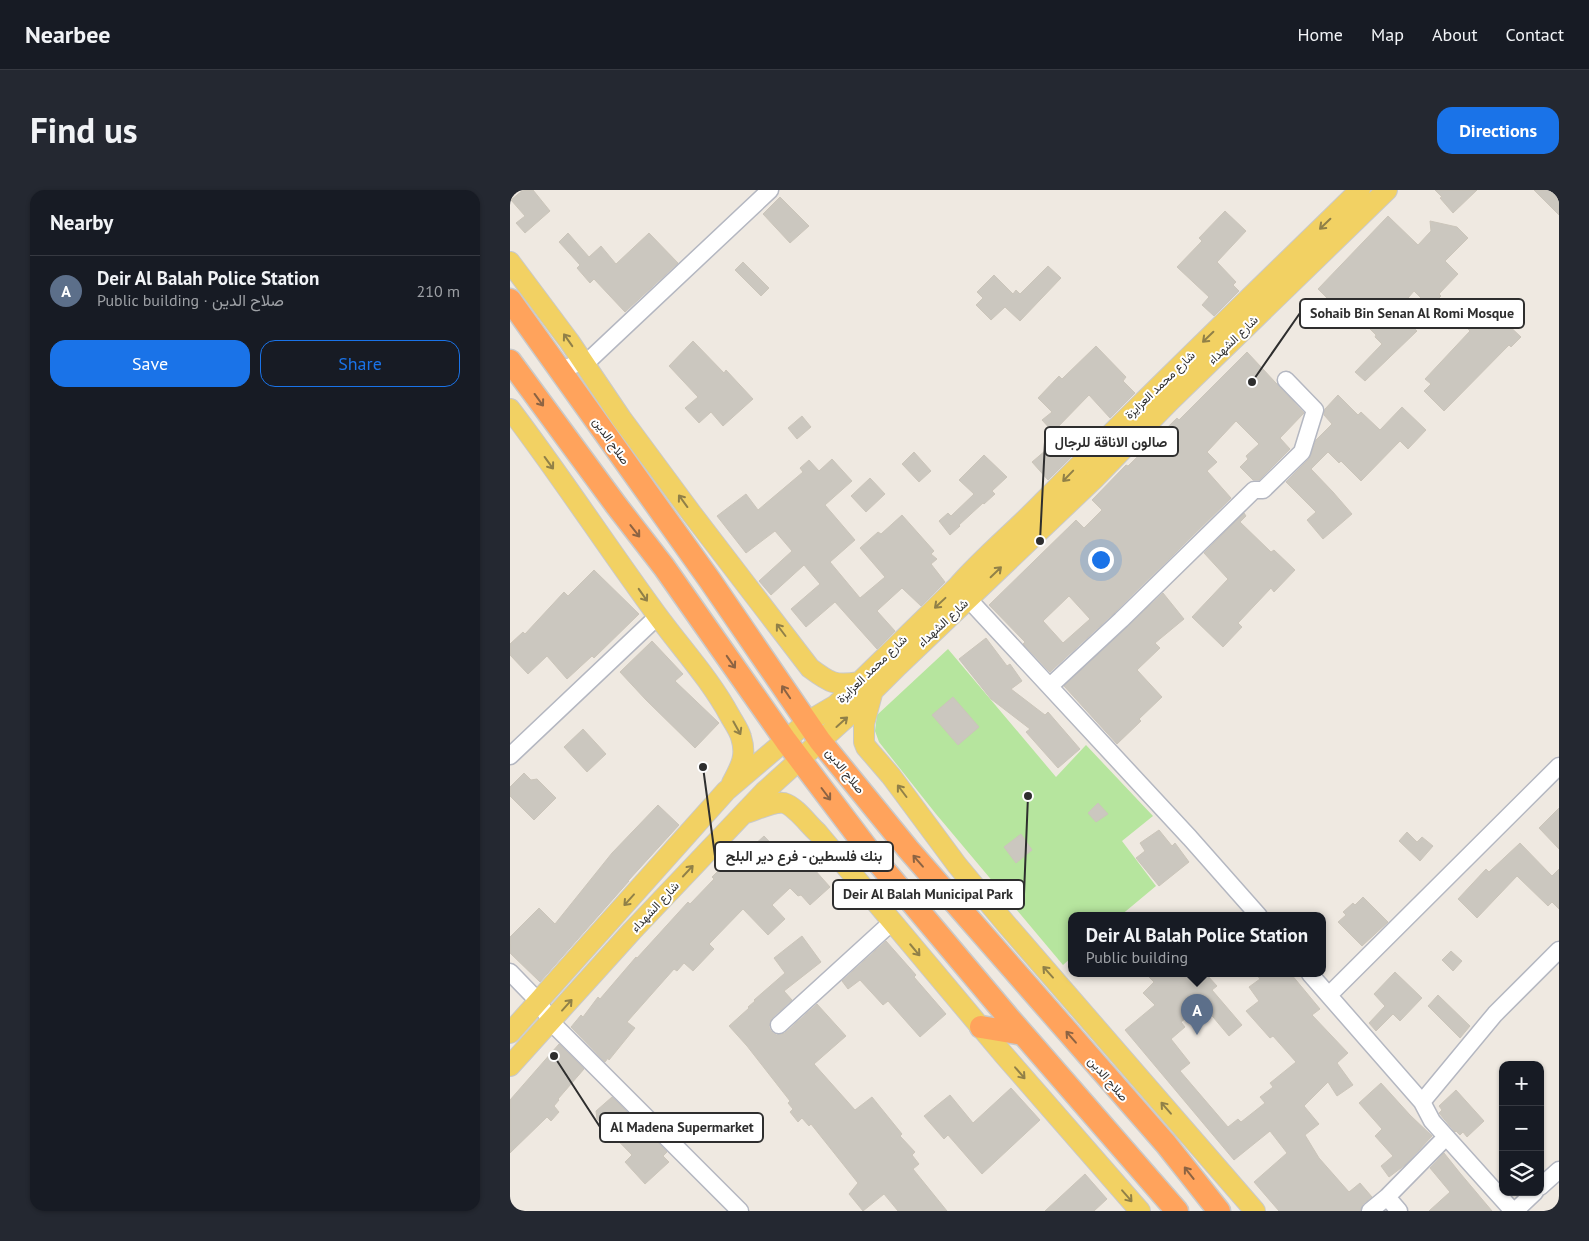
<!DOCTYPE html>
<meta charset="utf-8">
<style>
:root{--surface:#171b24;--page:#242831;--text:#f1f3f6;--muted:#9ea1a6;--line:#363941;--accent:#1a73e8}
body{margin:0;font-family:"PT Sans",Vazirmatn,sans-serif;background:var(--page);color:var(--text)}
.controls{position:absolute;right:15px;bottom:15px;display:grid;overflow:hidden;border-radius:10px;box-shadow:0 1px 4px #0004}
.controls button{width:45px;height:45px;display:grid;place-items:center;padding:0;border:0;border-bottom:1px solid var(--line);background:var(--surface);color:var(--text);font:25px sans-serif}
.you{position:absolute;left:590px;top:369px;width:18px;height:18px;margin:-12px;border:4px solid #fff;border-radius:50%;background:#1a73e8;box-shadow:0 0 0 8px #1a73e833}
.badge{display:grid;place-items:center;width:32px;height:32px;border-radius:50%;background:var(--accent);color:#fff;font-size:16px;font-weight:700}
.pin{position:absolute;translate:-50% -41px;filter:drop-shadow(0 1px 2px #0008)}
.pin::after{content:'';position:absolute;top:26px;width:18px;height:15px;background:inherit;clip-path:polygon(0 0,100% 0,50% 100%)}
.popup{position:absolute;left:558px;top:722px;width:258px;height:65px;box-sizing:border-box;display:grid;place-content:center;border-radius:10px;background:var(--surface);filter:drop-shadow(0 1px 4px #0005);font-size:16px;white-space:nowrap;color:var(--muted)}
.popup b{font-size:19px;color:var(--text)}
.popup::after{content:'';position:absolute;left:50%;top:100%;margin-left:-10px;border:10px solid transparent;border-top-color:var(--surface)}
.list{margin:0;padding:0;list-style:none}
h2{display:flex;justify-content:space-between;align-items:center;height:65px;margin:0;padding:0 20px;font-size:21px}
h2 small{font-size:16px;font-weight:400;color:var(--muted)}
.list li{display:grid;grid-template-columns:32px 1fr auto;gap:15px;align-items:center;box-sizing:border-box;height:70px;padding:0 20px;border-top:1px solid var(--line)}
.list b{display:block;font-size:19px;white-space:nowrap}
.list p{margin:0;font-size:16px;white-space:nowrap;color:var(--muted)}
.list em{font-size:16px;font-style:normal;color:var(--muted)}
.actions{display:flex;gap:10px;padding:15px 20px}
.actions a{flex:1;padding:11px 0;border:1px solid var(--accent);border-radius:15px;text-align:center;font-size:18px;color:var(--accent)}
.actions .main{background:var(--accent);color:#fff}
.icon{flex:none;width:28px;height:28px;fill:none;stroke:currentColor;stroke-width:2;stroke-linecap:round;stroke-linejoin:round}
.map{position:relative;flex:none;width:1049px;height:1021px;overflow:hidden;border-radius:15px}
header{display:flex;align-items:center;gap:30px;box-sizing:border-box;height:70px;padding:0 25px;background:var(--surface);border-bottom:1px solid var(--line)}
header strong{font-size:24px}
nav{display:flex;gap:28px;margin-inline-start:auto;font-size:18px}
.intro{display:flex;align-items:center;justify-content:space-between;box-sizing:border-box;height:120px;padding:0 30px}
h1{margin:0;font-size:35px}
.button{padding:12px 22px;border-radius:15px;background:var(--accent);color:#fff;font-size:18px;font-weight:700}
main{display:flex;gap:30px;padding:0 30px}
aside{flex:1;background:var(--surface);border-radius:15px;box-shadow:0 1px 4px #0004}
.map>svg:first-child{display:block}
</style>
<header>
<strong>Nearbee</strong>
<nav><a>Home</a><a>Map</a><a>About</a><a>Contact</a></nav>
</header>
<div class="intro"><h1>Find us</h1><a class="button">Directions</a></div>
<main>
<aside>
<h2>Nearby<small></small></h2>
<ul class="list">
<li><span class="badge" style="background:#5c6f8a">A</span><div><b>Deir Al Balah Police Station</b><p>Public building · صلاح الدين</p></div><em>210 m</em></li>
</ul>
<div class="actions"><a class="main">Save</a><a>Share</a></div>
</aside>
<div class="map">
<svg width="1049" height="1021" viewBox="0 0 1049 1021">
<rect width="100%" height="100%" fill="#efe9e1"/>
<path fill="#b6e59e" d="M438,459L546,587L576,555L643,626L612,651L646,696L610,726H562V767L553,775L426,624L369,552L365,541L367,525Z"/>
<path fill="#cbc7bf" stroke="#cbc5ba" fill-rule="evenodd" d="M13,0H23L40,21L15,43L6,33L15,26L1,10Z
M925,0H967L943,23L930,8L932,7Z
M1024,0H1049V25Z
M270,7L299,36L280,53L253,24Z
M715,21L736,41L707,72L726,92L723,95L729,101L704,126L692,115L699,107L667,77L692,51L689,48Z
M878,26L908,55L921,41L920,31L947,37L958,48L935,71L948,84L929,104L931,106L920,117L904,101L887,121L907,141L855,191L845,182L872,154L865,147L866,145L841,120L835,126L808,99Z
M58,43L79,67L91,56L106,74L139,43L168,73L115,122L84,89L80,93L67,78L70,75L49,52Z
M233,72L259,98L251,106L225,80Z
M538,76L551,88L510,131L495,117L481,130L466,115L473,108L467,102L484,85L503,104L506,100L510,104Z
M970,118L990,138L995,132L1011,147L1001,157L999,155L934,221L914,201L921,194L915,189L960,141L954,135Z
M183,151L214,183L216,180L243,209L213,236L201,222L189,233L175,218L188,207L159,176Z
M586,156L616,187L613,191L625,203L600,228L579,205L543,242L532,230L542,222L528,208L549,186L552,189Z
M737,162L794,223L770,248L780,259L749,290H743L730,277L738,269L736,266L749,254L726,231L697,262L707,272L697,281L721,308L604,423L540,482L513,454L515,452L479,415L566,330L574,338L592,320L582,310L616,275L618,276L667,228L669,230ZM559,406L580,429L553,453L533,431Z
M828,205L848,225L851,222L870,240L892,217L916,240L898,259L890,251L851,291L831,271L829,273L818,262L801,279L823,302L842,324L813,349L797,330L806,322L776,292L799,269L806,250L822,234L814,225L815,219Z
M292,226L301,237L287,249L278,238Z
M549,249L563,265L538,290L522,272Z
M404,262L421,281L409,292L392,274Z
M474,265L497,287L482,301L485,304L474,314L473,313L449,335L450,336L440,345L429,331L438,323L441,326L464,304L449,290Z
M322,269L342,291L315,315L345,350L320,372L350,408L375,387L350,358L368,342L371,344L392,325L424,361L421,364L427,369L421,374L435,392L411,416L392,398L369,419L367,421L385,441L367,459L325,412L296,437L281,419L310,394L294,375L261,405L249,391L282,361L265,341L236,363L207,326L236,304L248,320L293,282L290,278L299,270L309,281Z
M360,288L375,304L356,322L341,306Z
M734,323L736,326L730,332L761,362L764,360L785,380L764,402L761,398L728,433L732,437L713,457L682,427L718,389L694,363Z
M84,380L129,424L84,468L82,466L57,489L37,466L18,484L0,465V454L13,442L15,444L54,402L58,406Z
M653,403L674,429L645,453L650,458L627,480L652,507L629,529L631,531L607,554L554,496Z
M476,448L497,476L500,474L512,491L501,499L535,525L538,522L570,559L548,578L516,542L520,539L481,509L449,469Z
M142,451L173,484L165,491L209,533L185,558L136,510L110,482Z
M443,507L469,537L448,555L422,525Z
M73,539L96,564L77,582L54,557Z
M14,583L21,590L27,589L46,608L24,630L0,606V597Z
M588,613L598,624L586,632L578,623Z
M148,615L169,635L118,691H119L30,792L0,763V747L29,718L45,734L102,663Z
M1049,618V659L1029,638Z
M649,640L662,656L665,653L679,672L649,696L626,668L635,661L630,653Z
M897,642L907,652L912,647L923,656L910,671L889,651Z
M511,644L522,660L506,673L494,657Z
M254,646L269,662L280,652L320,697L300,715L291,705L288,706L280,698L262,715L275,729L258,745L233,719L199,754L204,759L183,781L174,773L167,781L164,779L117,832L125,838L99,870L98,868L95,872L61,837L71,825L73,827L88,807L90,809L126,767L127,768L178,712L180,714L204,689L202,687L226,663L230,668Z
M1010,653L1042,686L1049,679V719L1042,712L1038,716L1007,686L967,728L948,709L976,679L979,682Z
M853,707L878,732L852,756L828,732L836,725L833,722L843,713L845,715Z
M292,746L311,772L274,801L282,810L262,828L259,837L261,841L266,845L275,843L307,814L336,846L304,874L345,920L362,907L392,944L390,946L405,962L402,965L409,974L403,979L437,1021H388L374,1004L353,1021L339,1004L348,993L301,934L299,936L292,928L288,932L280,922L283,919L278,913L280,911L237,856L219,836L239,818L238,817L245,811L244,810L275,783L264,768Z
M376,751L406,785L404,787L436,824L410,847L378,811L373,815L350,790L338,799L332,791Z
M941,761L952,771L943,781L932,770Z
M885,782L912,808L890,831L883,824L866,841L859,833L875,816L864,804Z
M636,784H696L707,796L702,800L732,835L719,846L693,815L671,832L675,837L661,849L680,873L670,881L718,937L728,929L731,932L755,913L750,907L763,897L760,893L786,872L763,846L760,848L736,821L749,811L739,797L750,789L746,784H781L810,819L802,825L838,863L827,873L843,895L827,906L818,892L794,916L809,934L795,945L809,968L839,1002L850,993L862,1007L853,1014L850,1021H769L744,992L777,963L760,941L724,970L615,840L645,815L633,803L644,792Z
M928,805L960,836L950,848L918,816Z
M49,854L74,879L48,909L49,910L44,916L49,922L41,931L37,927L0,963V910Z
M871,893L900,925L922,946L895,975L879,987L871,976L883,966L865,946L872,939L849,913Z
M501,898L530,930L472,984L438,945L434,949L414,926L440,905L463,933Z
M946,900L974,931L957,947L953,942L950,945L946,941L945,942L929,923L932,920L929,916Z
M102,907L157,962L153,966L159,972L135,994L115,972L122,965L87,929L86,921Z
M934,963L950,983L982,1021H919L940,1002L920,978Z
M575,984L597,1009L584,1021H535Z"/>
<g fill="none" stroke-linecap="round" stroke-linejoin="round">
<defs>
<path id="minor" d="M51,180L66,174H75L260,0
M450,400L680,648L749,726
M540,496L611,430L744,300H753L792,262L805,220L776,190
M0,566L148,426
M0,782L29,812L41,832L230,1021
M800,784L912,912L922,931L1003,1021
M819,805L1049,576
M269,835L382,732
M912,912L985,824L1049,760
M1030,997L1049,980
M877,1007L889,1021
M860,1021L877,1007L936,947
M1005,1021L1025,1002"/>
<path id="major" d="M0,72L59,151L111,228L182,324L300,478C320,493 325,496 349,492
M0,219C51,286 97,357 147,425C172,459 200,489 220,526C224,533 229,540 231,547C237,566 231,576 222,593
M362,504L354,534V552L356,557L381,586L447,675L497,735L745,1021
M236,623C246,620 265,611 274,613C285,616 299,635 307,642L494,865L630,1021
M0,843L216,601L297,532L326,515L447,397C473,367 505,341 533,312C637,206 744,104 850,0
M0,876L122,741L254,602L338,526L388,476L584,289L659,212L877,0"/>
<path id="highway" d="M0,110L199,389L310,551L398,659L656,954L709,1021
M0,171L106,315L154,377L276,551L366,670L499,828L667,1021
M471,837L513,844"/>
</defs>
<use href="#minor" stroke="#b4b7c1" stroke-width="19"/>
<use href="#major" stroke="#c9c9c9" stroke-width="22"/>
<use href="#highway" stroke="#c9c9c9" stroke-width="25"/>
<use href="#minor" stroke="#fff" stroke-width="16"/>
<use href="#major" stroke="#f2d163" stroke-width="20"/>
<use href="#highway" stroke="#ffa35c" stroke-width="22"/>
</g>
<defs><path id="oneway-shaft" d="M-6 0H5M1.5-3L5.5 0L1.5 3" fill="none" stroke-width="1.6" stroke-linecap="round" stroke-linejoin="round" transform="scale(1.25)"/></defs>
<g stroke="#908048">
<use href="#oneway-shaft" transform="translate(815 34) rotate(136)"/>
<use href="#oneway-shaft" transform="translate(698 147) rotate(136)"/>
<use href="#oneway-shaft" transform="translate(58 150) rotate(-125)"/>
<use href="#oneway-shaft" transform="translate(39 273) rotate(54)"/>
<use href="#oneway-shaft" transform="translate(558 286) rotate(134)"/>
<use href="#oneway-shaft" transform="translate(173 311) rotate(-126)"/>
<use href="#oneway-shaft" transform="translate(486 382) rotate(-44)"/>
<use href="#oneway-shaft" transform="translate(133 405) rotate(55)"/>
<use href="#oneway-shaft" transform="translate(430 413) rotate(137)"/>
<use href="#oneway-shaft" transform="translate(271 440) rotate(-127)"/>
<use href="#oneway-shaft" transform="translate(332 532) rotate(-42)"/>
<use href="#oneway-shaft" transform="translate(227 538) rotate(61)"/>
<use href="#oneway-shaft" transform="translate(392 601) rotate(-127)"/>
<use href="#oneway-shaft" transform="translate(178 681) rotate(-47)"/>
<use href="#oneway-shaft" transform="translate(119 710) rotate(132)"/>
<use href="#oneway-shaft" transform="translate(405 760) rotate(50)"/>
<use href="#oneway-shaft" transform="translate(538 782) rotate(-132)"/>
<use href="#oneway-shaft" transform="translate(57 815) rotate(-48)"/>
<use href="#oneway-shaft" transform="translate(510 883) rotate(49)"/>
<use href="#oneway-shaft" transform="translate(656 918) rotate(-131)"/>
<use href="#oneway-shaft" transform="translate(617 1006) rotate(49)"/>
</g>
<g stroke="#8c6343">
<use href="#oneway-shaft" transform="translate(29 210) rotate(54)"/>
<use href="#oneway-shaft" transform="translate(125 341) rotate(52)"/>
<use href="#oneway-shaft" transform="translate(221 472) rotate(55)"/>
<use href="#oneway-shaft" transform="translate(276 502) rotate(-124)"/>
<use href="#oneway-shaft" transform="translate(316 604) rotate(53)"/>
<use href="#oneway-shaft" transform="translate(408 671) rotate(-131)"/>
<use href="#oneway-shaft" transform="translate(561 847) rotate(-131)"/>
<use href="#oneway-shaft" transform="translate(679 983) rotate(-128)"/>
</g>
<g text-anchor="middle" stroke-width="4" stroke-linejoin="round" paint-order="stroke">
<g font-size="12" fill="#2e2e2e" stroke="#fff">
<text transform="translate(723 150) rotate(-44)" y="4">شارع الشهداء</text>
<text transform="translate(650 195) rotate(-44)" y="4">شارع محمد العزايزة</text>
<text transform="translate(101 251) rotate(55)" y="4">صلاح الدين</text>
<text transform="translate(433 433) rotate(-43)" y="4">شارع الشهداء</text>
<text transform="translate(362 479) rotate(-44)" y="4">شارع محمد العزايزة</text>
<text transform="translate(335 581) rotate(51)" y="4">صلاح الدين</text>
<text transform="translate(145 717) rotate(-47)" y="4">شارع الشهداء</text>
<text transform="translate(598 889) rotate(49)" y="4">صلاح الدين</text>
</g>
</g>
<path fill="none" stroke="#2e2e2e" stroke-width="2" d="M742 192L790 123M530 351L535 252M193 577L205 666M518 606L514 704M44 866L90 937"/>
<g fill="#2e2e2e" stroke="#fff" stroke-width="2">
<circle cx="742" cy="192" r="5"/>
<circle cx="530" cy="351" r="5"/>
<circle cx="193" cy="577" r="5"/>
<circle cx="518" cy="606" r="5"/>
<circle cx="44" cy="866" r="5"/>
</g>
<g fill="#fff" stroke="#2e2e2e" stroke-width="2">
<rect x="790" y="109" width="224" height="29" rx="5"/>
<rect x="535" y="237" width="133" height="29" rx="5"/>
<rect x="205" y="652" width="178" height="29" rx="5"/>
<rect x="323" y="690" width="191" height="29" rx="5"/>
<rect x="90" y="923" width="163" height="29" rx="5"/>
</g>
<g font-size="14" text-anchor="middle" font-weight="bold" fill="#2e2e2e">
<text x="902" y="128">Sohaib Bin Senan Al Romi Mosque</text>
<text x="601" y="257">صالون الاناقة للرجال</text>
<text x="294" y="671">بنك فلسطين - فرع دير البلح</text>
<text x="418" y="709">Deir Al Balah Municipal Park</text>
<text x="172" y="942">Al Madena Supermarket</text>
</g>
</svg>
<div class="controls">
<button>+</button>
<button>−</button>
<button><svg class="icon" aria-label="layers" viewBox="0 0 24 24"><path d="M12 4l9 5-9 5-9-5zM3 14l9 5 9-5"/></svg></button>
</div>
<div class="you"></div>
<div class="pin badge" style="left:687px;top:845px;background:#5c6f8a">A</div>
<div class="popup"><b>Deir Al Balah Police Station</b>Public building</div>
</div>
</main>
